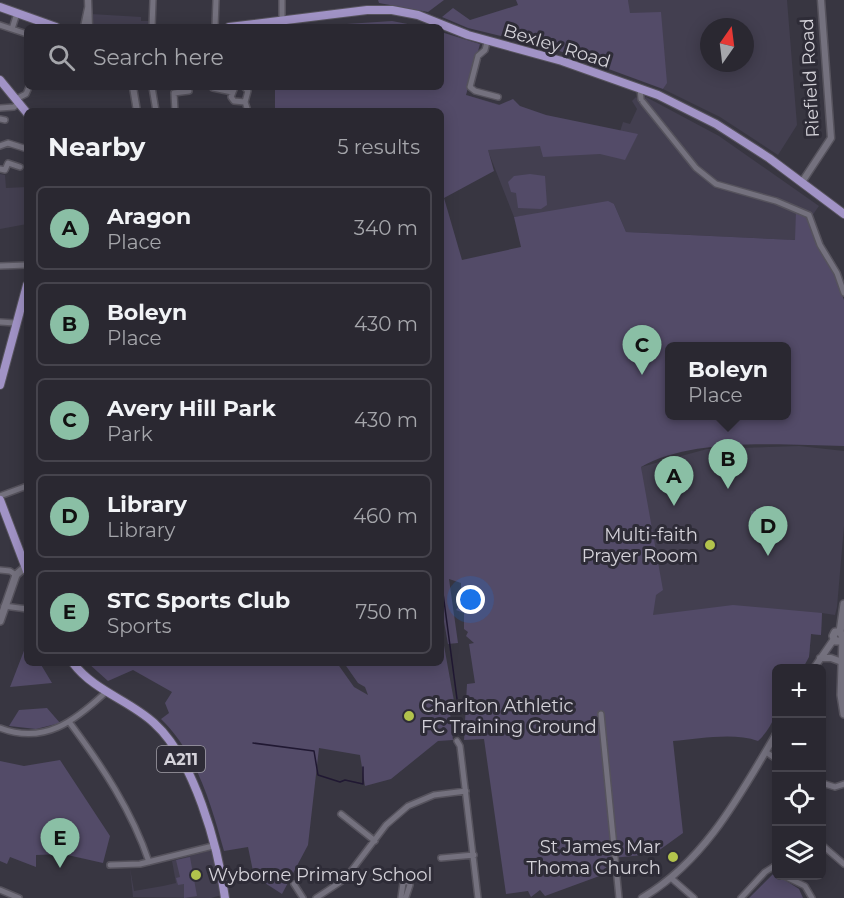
<!DOCTYPE html>
<meta charset="utf-8">
<style>
:root{--surface:#2a2831;--page:#323039;--text:#f1f3f6;--muted:#a5a6ab;--line:#46444d;--accent:#8abfa5}
body{margin:0;font-family:Montserrat,sans-serif;background:var(--page);color:var(--text)}
.controls{position:absolute;right:18px;bottom:18px;display:grid;overflow:hidden;border-radius:9px;box-shadow:0 3px 15px #0003}
.controls button{width:54px;height:54px;display:grid;place-items:center;padding:0;border:0;border-bottom:2px solid var(--line);background:var(--surface);color:var(--text);font:30px sans-serif}
.compass{position:absolute;left:700px;top:18px;width:54px;height:54px;border-radius:50%;background:var(--surface);box-shadow:0 3px 15px #0003;rotate:14deg}
.you{position:absolute;left:471px;top:600px;width:21px;height:21px;margin:-15px;border:4px solid #fff;border-radius:50%;background:#1a73e8;box-shadow:0 0 0 9px #1a73e833}
.badge{display:grid;place-items:center;width:39px;height:39px;border-radius:50%;background:var(--accent);color:#111;font-size:20px;font-weight:700}
.pin{position:absolute;translate:-50% -50px;filter:drop-shadow(0 2px 3px #0008)}
.pin::after{content:'';position:absolute;top:32px;width:21px;height:18px;background:inherit;clip-path:polygon(0 0,100% 0,50% 100%)}
.popup{position:absolute;left:665px;top:342px;width:126px;height:78px;box-sizing:border-box;display:grid;place-content:center;border-radius:9px;background:var(--surface);filter:drop-shadow(0 2px 4px #0005);font-size:20px;white-space:nowrap;color:var(--muted)}
.popup b{font-size:22px;color:var(--text)}
.popup::after{content:'';position:absolute;left:50%;top:100%;margin-left:-12px;border:12px solid transparent;border-top-color:var(--surface)}
.list{margin:0;padding:0;list-style:none}
h2{display:flex;justify-content:space-between;align-items:center;height:78px;margin:0;padding:0 24px;font-size:26px}
h2 small{font-size:20px;font-weight:400;color:var(--muted)}
.list li{display:grid;grid-template-columns:39px 1fr auto;gap:18px;align-items:center;box-sizing:border-box;height:84px;margin:0 12px 12px;padding:0 12px;border:2px solid var(--line);border-radius:9px}
.list b{display:block;font-size:22px;white-space:nowrap}
.list p{margin:0;font-size:20px;white-space:nowrap;color:var(--muted)}
.list em{font-size:20px;font-style:normal;color:var(--muted)}
.icon{flex:none;width:33px;height:33px;fill:none;stroke:currentColor;stroke-width:2;stroke-linecap:round;stroke-linejoin:round}
.map{position:relative;flex:none;width:844px;height:898px;overflow:hidden}
.search{position:absolute;background:var(--surface);box-shadow:0 3px 15px #0003;left:24px;top:24px;width:420px;height:66px;display:flex;align-items:center;gap:15px;box-sizing:border-box;padding:0 21px;border-radius:9px;color:var(--muted);font-size:22px}
.panel{position:absolute;background:var(--surface);box-shadow:0 3px 15px #0003;left:24px;top:108px;width:420px;height:558px;border-radius:9px}
.map>svg:first-child{display:block}
</style>
<div class="map">
<svg width="844" height="898" viewBox="0 0 844 898">
<rect width="100%" height="100%" fill="#383641"/>
<path fill="#433f50" fill-rule="evenodd" d="M628,0H787L797,125L778,155L720,117L663,89L666,83L629,13ZM709,27H745V63H709Z
M91,14L141,17V21H151V27H91Z
M466,95L618,138L623,122L630,124L637,109L632,101L636,97L639,100L646,97L719,136L819,206L795,240L626,232L614,204L514,217Z
M0,174L5,175L6,188L27,187V224L0,229Z
M799,446L844,451V526L837,607L835,615L822,613L821,635L811,634L809,657L653,615L641,467L707,449Z
M212,850L222,895L211,898L133,897L130,868L134,891L163,886L176,883L172,861Z"/>
<path fill="#534b68" fill-rule="evenodd" d="M378,0H444L428,12L379,3Z
M516,0H628L630,13L661,12L667,83L663,89L554,49L468,28L442,17L453,8L470,20L518,5Z
M392,21L423,27H301Z
M441,32L480,44L466,95L499,105L513,99L520,106L546,115L638,134L625,160L600,154L543,157L540,146L488,150L494,171L444,198L462,260L521,247L514,217L608,201L614,204L626,232L795,240L796,211L809,218L817,246L834,273L844,300V446C785,445 693,437 641,467L663,590L656,595L653,615L733,605L822,613L821,635L811,634L809,657L803,668H776C776,700 782,718 758,741C733,732 699,739 673,741L683,833L654,854L612,858L613,871L545,896L540,890L531,897L528,891L506,894L484,739L464,740L467,684L475,683L469,644L474,643L466,636L468,632L464,629V613L456,610L461,604V583L449,579L458,643L448,644L441,605V111H275V87H441ZM670,346H786V416H670Z
M530,174L545,176L547,205L541,209L518,208L516,193L511,192L508,182L514,176Z
M751,511L778,513L777,535L750,533Z
M441,629L454,701L449,703L453,740L438,741L391,779L365,786L360,755L319,748L308,845L282,894L254,876L248,847L224,851C211,804 197,754 161,719L169,713L165,703L172,692L133,670L108,681L88,663H337L354,687L368,695L365,687L358,683L344,663H441Z
M27,643V663H40L52,683L10,687Z
M47,708L60,723L36,729L9,726L19,710Z
M60,760L110,836L103,863L63,854L36,855V867L10,857L7,864L0,861V761L24,766Z
M190,857L197,896L184,898V884L178,885L176,878L180,877L176,860Z
M774,873L799,889L803,898H749Z"/>
<g fill="none" stroke-linecap="round" stroke-linejoin="round">
<path stroke="#201832" stroke-width="1.5" d="M441,578L459,714
M253,743L314,751L318,775L340,782L345,780L363,784V767"/>
<defs>
<path id="minor" d="M282,0V20
M0,25L27,34
M152,27L153,0
M215,27L216,0
M12,29L17,13
M487,42L485,50L478,56L470,87L475,91L498,97
M152,87L156,111
M235,87L231,97L234,101L245,102
M244,87L248,91L245,102L248,111
M213,88L232,92
M640,88L641,99
M16,99L26,94L29,87
M643,102L696,168L716,184L776,201L809,215L820,245L837,273L844,293
M0,108L14,107L19,103
M175,111L174,93L189,91
M0,119L5,120
M0,146L8,143L27,149
M0,169L5,170L8,163L20,167
M0,266L27,265
M0,322L15,323
M0,496L27,486
M0,570L10,571L16,575
M4,606L27,609
M601,714L619,898
M70,723C102,766 132,811 149,862
M0,728C44,745 75,721 106,692
M457,741L460,746L478,898
M766,752L776,759
M822,783L835,787L844,784
M341,814L375,841
M822,845L844,864
M441,858L474,855
M110,865L140,864L213,846
M784,876L805,886L812,898
M671,878L694,898
M294,884L303,898
M0,890L19,898
M401,897L403,883L408,881L410,885L406,897
M316,898L345,879L386,825L408,806L434,795L466,791
M741,898L765,872L776,865"/>
<path id="tertiary" d="M88,0L89,27
M84,27L88,8
M133,87L137,111
M802,182L831,138L821,0
M820,658H831L842,662
M814,668L834,639
M642,898C705,861 740,795 776,734"/>
<path id="secondary" d="M844,604L840,632L843,637L841,695L844,714
M0,621L16,575L25,567
M840,632H835L833,636L835,641H841"/>
<path id="primary" d="M0,7L56,27
M229,27L367,10H392L418,15L468,35L562,61L658,95L716,124L769,158L844,214
M0,80L27,113
M0,385L27,285
M0,500L27,571
M73,663C94,691 129,700 154,723C194,759 218,846 225,898"/>
</defs>
<use href="#minor" stroke="#56535d" stroke-width="8"/>
<use href="#tertiary" stroke="#56535d" stroke-width="9"/>
<use href="#secondary" stroke="#56535d" stroke-width="10"/>
<use href="#primary" stroke="#56535d" stroke-width="10"/>
<use href="#minor" stroke="#74717e" stroke-width="5"/>
<use href="#tertiary" stroke="#74717e" stroke-width="6"/>
<use href="#secondary" stroke="#74717e" stroke-width="7"/>
<use href="#primary" stroke="#a193c6" stroke-width="8"/>
</g>
<g fill="#b2c34c" stroke="#2e2c37" stroke-width="2">
<circle cx="710" cy="545" r="6"/>
<circle cx="409" cy="716" r="6"/>
<circle cx="673" cy="857" r="6"/>
<circle cx="196" cy="875" r="6"/>
</g>
<g text-anchor="middle" stroke-width="6" stroke-linejoin="round" paint-order="stroke">
<rect fill="#2e2c37" stroke="#a2a0a8" stroke-width="1.5" x="157" y="746" width="48" height="26" rx="4.5"/>
<g font-size="16" font-weight="bold" fill="#d4d2d9">
<text x="181" y="765">A211</text>
</g>
<g font-size="18" fill="#d4d2d9" stroke="#2e2c37">
<text transform="translate(557 46) rotate(17)" y="6">Bexley Road</text>
<text transform="translate(810 78) rotate(-93)" y="6">Riefield Road</text>
</g>
<g font-size="18" fill="#d4d2d9" stroke="#2e2c37" text-anchor="end">
<text x="698" y="541">Multi-faith<tspan x="698" dy="21">Prayer Room</tspan></text>
<text x="421" y="712" text-anchor="start">Charlton Athletic<tspan x="421" dy="21">FC Training Ground</tspan></text>
<text x="661" y="853">St James Mar<tspan x="661" dy="21">Thoma Church</tspan></text>
<text x="208" y="881" text-anchor="start">Wyborne Primary School</text>
</g>
</g>
</svg>
<div class="controls">
<button>+</button>
<button>−</button>
<button><svg class="icon" aria-label="locate" viewBox="0 0 24 24"><circle cx="12" cy="12" r="6"/><path d="M12 2v4M12 18v4M2 12h4M18 12h4"/></svg></button>
<button><svg class="icon" aria-label="layers" viewBox="0 0 24 24"><path d="M12 4l9 5-9 5-9-5zM3 14l9 5 9-5"/></svg></button>
</div>
<svg class="compass" viewBox="-18 -18 36 36"><path d="M0-13l5 13h-10z" fill="#e53935"/><path d="M0 13l5-13h-10z" fill="#a5a6ab"/></svg>
<div class="you"></div>
<div class="pin badge" style="left:674px;top:506px">A</div>
<div class="pin badge" style="left:728px;top:489px">B</div>
<div class="popup"><b>Boleyn</b>Place</div>
<div class="pin badge" style="left:642px;top:375px">C</div>
<div class="pin badge" style="left:768px;top:556px">D</div>
<div class="pin badge" style="left:60px;top:868px">E</div>
<div class="search"><svg class="icon" aria-label="search" viewBox="0 0 24 24"><circle cx="10" cy="10" r="6"/><path d="M15 15l6 6"/></svg>Search here</div>
<section class="panel">
<h2>Nearby<small>5 results</small></h2>
<ul class="list">
<li><span class="badge">A</span><div><b>Aragon</b><p>Place</p></div><em>340 m</em></li>
<li><span class="badge">B</span><div><b>Boleyn</b><p>Place</p></div><em>430 m</em></li>
<li><span class="badge">C</span><div><b>Avery Hill Park</b><p>Park</p></div><em>430 m</em></li>
<li><span class="badge">D</span><div><b>Library</b><p>Library</p></div><em>460 m</em></li>
<li><span class="badge">E</span><div><b>STC Sports Club</b><p>Sports</p></div><em>750 m</em></li>
</ul>
</section>
</div>
